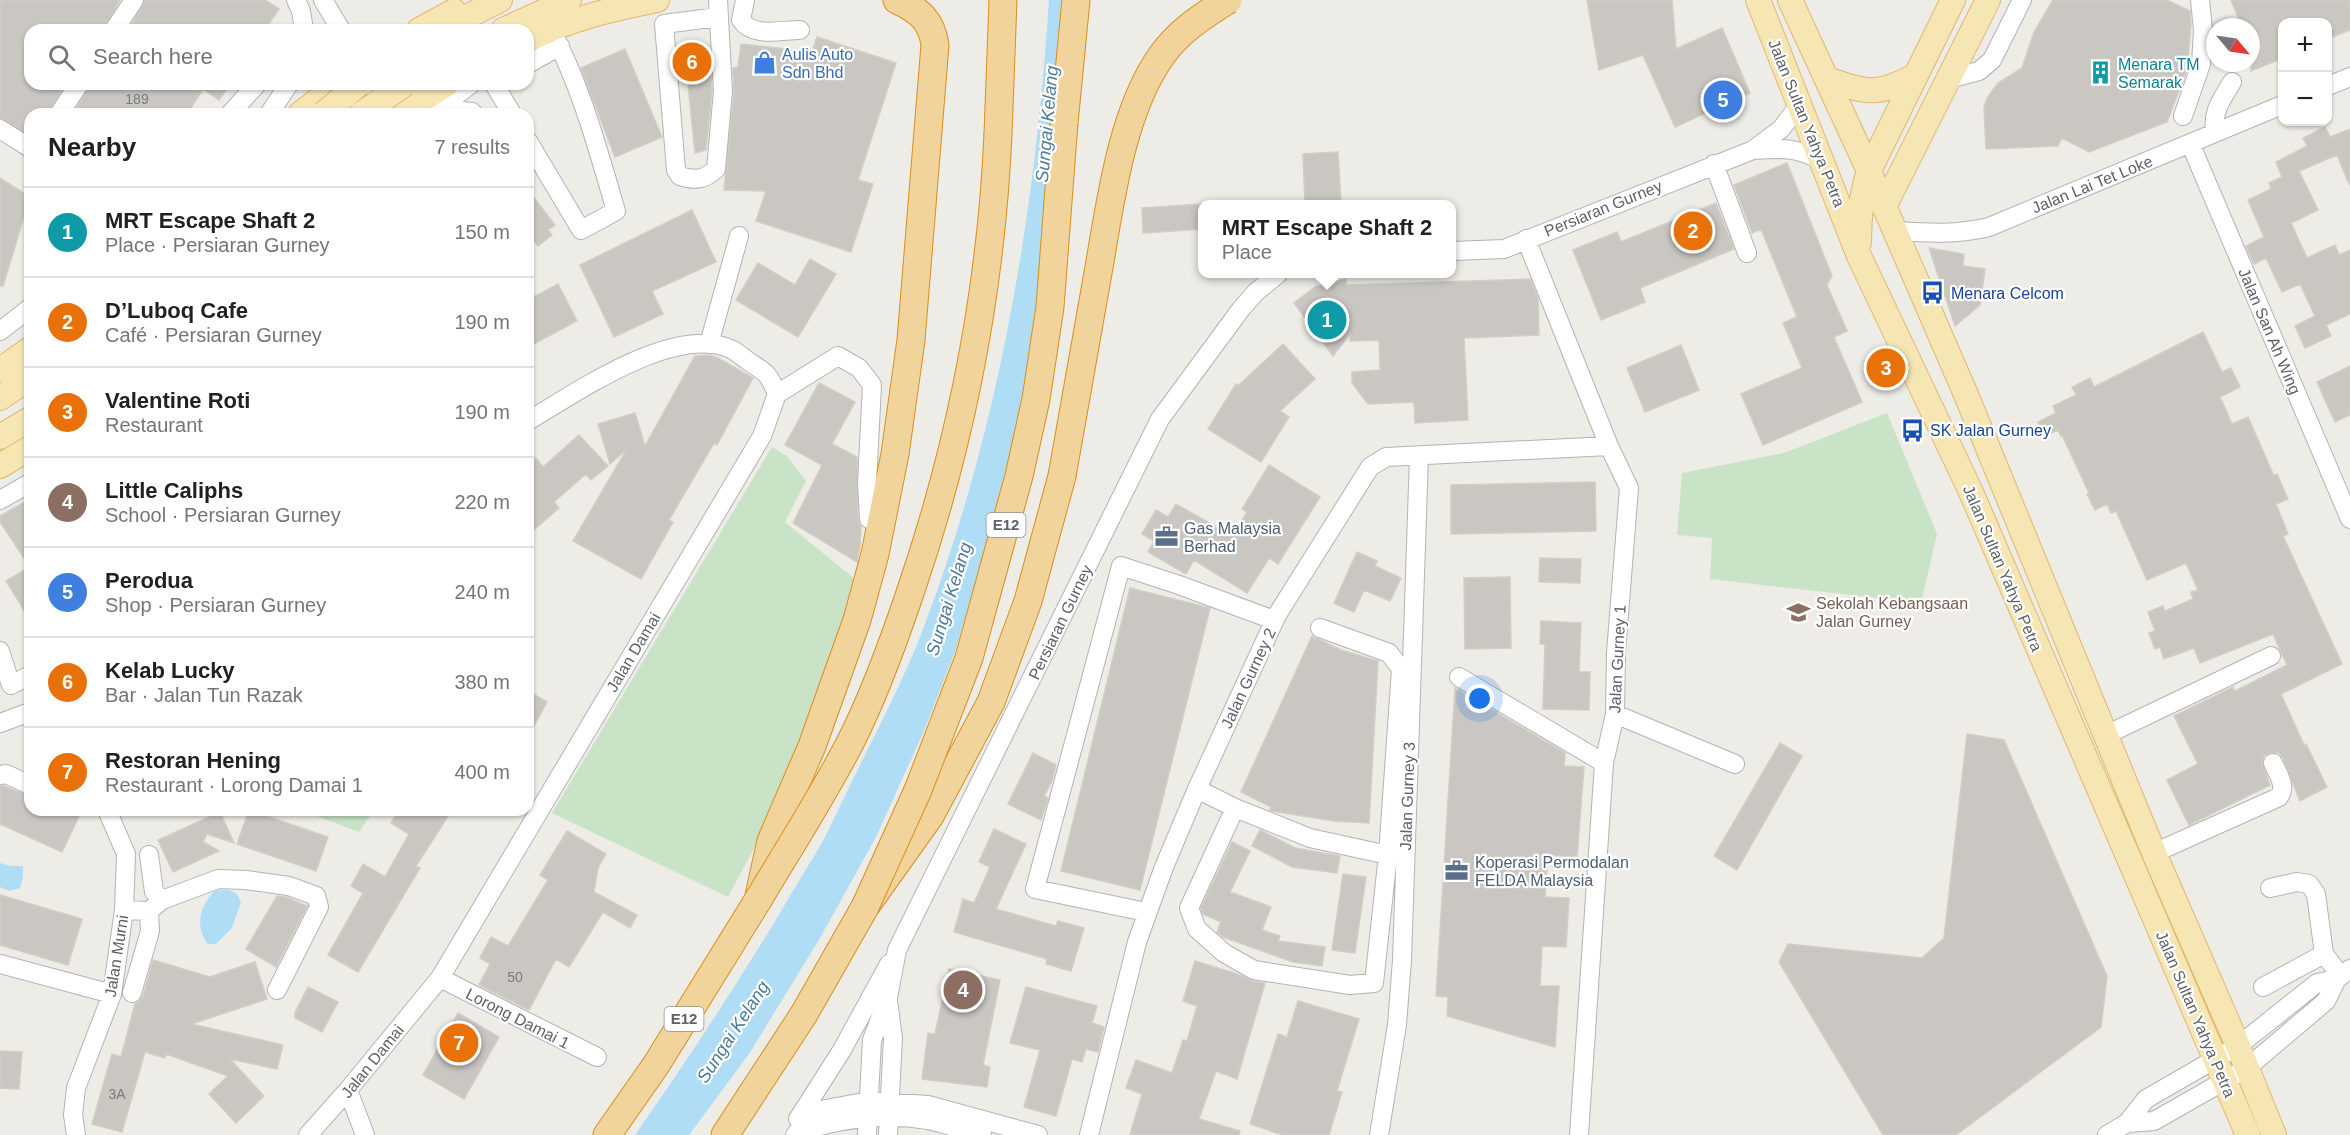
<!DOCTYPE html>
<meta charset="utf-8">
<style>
:root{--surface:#fff;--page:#f6f6f6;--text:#202124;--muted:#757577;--line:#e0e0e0;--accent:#d64546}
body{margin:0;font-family:Arial,sans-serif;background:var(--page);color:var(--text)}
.controls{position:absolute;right:18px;top:18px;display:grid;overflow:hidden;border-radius:12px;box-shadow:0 2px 4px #0004}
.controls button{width:54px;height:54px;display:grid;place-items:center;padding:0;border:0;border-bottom:2px solid var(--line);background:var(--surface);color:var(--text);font:30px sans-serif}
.compass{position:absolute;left:2206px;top:18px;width:54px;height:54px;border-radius:50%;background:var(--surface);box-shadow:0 2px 4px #0004;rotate:119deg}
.you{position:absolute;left:1480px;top:699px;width:21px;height:21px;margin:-15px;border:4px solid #fff;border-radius:50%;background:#1a73e8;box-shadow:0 0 0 9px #1a73e833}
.badge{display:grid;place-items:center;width:39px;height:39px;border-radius:50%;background:var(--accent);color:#fff;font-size:20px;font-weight:700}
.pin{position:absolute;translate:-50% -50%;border:3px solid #fff;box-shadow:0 2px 6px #0006}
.popup{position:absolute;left:1198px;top:200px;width:258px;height:78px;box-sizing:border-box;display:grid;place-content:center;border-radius:12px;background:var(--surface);filter:drop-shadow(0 2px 4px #0005);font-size:20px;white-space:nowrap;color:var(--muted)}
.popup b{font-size:22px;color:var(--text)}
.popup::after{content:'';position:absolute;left:50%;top:100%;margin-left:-12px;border:12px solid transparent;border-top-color:var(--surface)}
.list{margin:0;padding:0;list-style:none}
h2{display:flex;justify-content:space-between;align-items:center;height:78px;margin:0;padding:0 24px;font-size:26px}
h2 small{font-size:20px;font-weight:400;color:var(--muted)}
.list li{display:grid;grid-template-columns:39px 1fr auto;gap:18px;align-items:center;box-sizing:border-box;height:90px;padding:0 24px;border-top:2px solid var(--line)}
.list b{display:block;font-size:22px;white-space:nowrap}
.list p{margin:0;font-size:20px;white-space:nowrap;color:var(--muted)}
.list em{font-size:20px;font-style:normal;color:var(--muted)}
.icon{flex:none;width:33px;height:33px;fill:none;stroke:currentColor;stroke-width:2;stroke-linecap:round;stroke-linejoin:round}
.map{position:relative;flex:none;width:2350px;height:1135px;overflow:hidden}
.search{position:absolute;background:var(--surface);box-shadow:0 2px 4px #0004;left:24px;top:24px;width:510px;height:66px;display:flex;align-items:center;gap:15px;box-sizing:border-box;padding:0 21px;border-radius:18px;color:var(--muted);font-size:22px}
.panel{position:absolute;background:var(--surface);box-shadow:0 2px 4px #0004;left:24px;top:108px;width:510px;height:708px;border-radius:18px}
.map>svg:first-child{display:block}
</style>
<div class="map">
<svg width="2350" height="1135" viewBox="0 0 2350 1135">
<rect width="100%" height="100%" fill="#eeece6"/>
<path fill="#c8e3c6" d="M1887,413L1937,534L1921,603L1710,579L1712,538L1677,535L1682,473L1784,453Z
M772,447L787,456L806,481L785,522L856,580L815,706L762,833L728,897L552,813Z
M301,810H374L359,832Z"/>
<path fill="#afddf5" d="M1049,0H1069L1059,133L1029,364L1013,456L956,649L924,731L876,837L820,938L749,1054L689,1135H635C686,1062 734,989 780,913C794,888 810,864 824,839C837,813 849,787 862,761C883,719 905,676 922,632C999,430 1035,216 1049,0Z
M0,863L11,866H23V877L20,888L9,891L0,887Z
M216,890H229L237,894L241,902L232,928L216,944H208C194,927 200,904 216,890Z"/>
<path fill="#cac7c3" stroke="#d2cdc5" stroke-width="1.5" d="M0,0H120L103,30H30V84H65L48,114H30V135L0,118Z
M145,0H265L279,9L265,30H128Z
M1587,0H1672L1676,49L1722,28L1750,93L1675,127L1643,55L1599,70Z
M2053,0H2167L2190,11L2191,25L2187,70L2167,122L2089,152L2062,138L2058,146L1986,149L1984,107L1987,98L1998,83L2022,68L2034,32Z
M2231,0H2350V30L2328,39V22H2283V58L2251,71V27H2242Z
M817,37L896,63L858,180L873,184L851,252L756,221L766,191L724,190L734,92L733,68L738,67L741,44L812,52Z
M699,45L703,74L711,73L712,91L706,150L695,153L684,46Z
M625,49L662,137L615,157L581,68Z
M90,84H230L219,100L203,89L187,114H73Z
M2325,127L2330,137L2350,129V186L2337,155L2299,171L2318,210L2291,223L2307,258L2335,245L2339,255L2350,250V314L2326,325L2331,336L2305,348L2295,326L2315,316L2300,284L2282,292L2266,258L2254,264L2246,246L2264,237L2248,200L2271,189L2269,183L2282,177L2276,162L2307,146L2303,138Z
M1338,152L1341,203L1305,204L1303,154Z
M1787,163L1832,276L1827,285L1847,331L1834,337L1862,402L1763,445L1741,394L1802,368L1783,323L1797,317L1761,229L1752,233L1734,185Z
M0,178L30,197L3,286H0Z
M528,190L555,225L548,230L552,235L538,246L528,232Z
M1716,203L1734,249L1640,288L1645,302L1601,320L1573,250L1617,232L1621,242Z
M1202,204L1203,229L1143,233L1142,208Z
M692,210L716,262L652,291L663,314L614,337L580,265Z
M1929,248L1964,254L1963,266L1985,269L1980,305L1955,326Z
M810,259L836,274L798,337L736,300L758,263L795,285Z
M1346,279V285L1530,279L1538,299L1539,335L1464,338L1468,420L1415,423L1414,402L1368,404L1352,383V372L1380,370L1379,340L1350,341V334L1333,356L1294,303L1315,287Z
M558,284L577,321L528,347V300Z
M2203,332L2222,372L2231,368L2240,387L2220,397L2232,424L2248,417L2274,476L2277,474L2288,499L2276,504L2288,534L2283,536L2342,664L2281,694L2304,745L2306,744L2327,787L2300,801L2283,758L2279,753H2269L2264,756L2262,763L2270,785L2189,825L2167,780L2198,764L2174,716L2233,687L2235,691L2287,665L2273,634L2200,663L2194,648L2164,659L2160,647L2155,649L2149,633L2155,631L2148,612L2163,606L2165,611L2193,599L2191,592L2198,590L2186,563L2147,580L2116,511L2111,513L2107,504L2095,510L2087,494L2089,493L2062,435L2061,436L2058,430L2045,436L2038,422L2056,413L2053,406L2076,395L2072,387L2090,378L2094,387Z
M1283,344L1315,379L1280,411L1289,417L1261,462L1208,429L1236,384L1239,385Z
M1681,345L1699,390L1645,412L1627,368Z
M709,355L718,358L753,378L717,445L714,443L669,520L673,522L641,579L573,541L627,449L610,464L598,424L635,413L645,446L695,356Z
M2350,366V415L2335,422L2317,382Z
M819,383L855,402L832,444L857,457L858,520L861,527L860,547L857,562L793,523L822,465L785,445Z
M579,435L608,466L591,480L586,474L554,502L559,508L528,535V464L536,458L543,467Z
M1269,465L1320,497L1278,564L1269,558L1247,593L1194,560L1186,574L1148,552L1154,541L1142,534L1156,510L1168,517L1176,504L1232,536L1247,512L1242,509Z
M1595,482L1596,531L1451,534V485Z
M30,499V620L6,581L30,567L0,522V516Z
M1357,552L1377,561L1375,566L1401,578L1390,601L1364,590L1354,612L1334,603Z
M1540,558L1581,559L1580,583L1539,582Z
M1510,577L1511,648L1465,649L1464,578Z
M1130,588L1210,608L1140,890L1061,871Z
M1541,621L1581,623L1579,672H1590L1589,710L1543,709L1545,644H1540Z
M1312,636L1341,650L1378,661L1369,823L1334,821L1272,811L1270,810L1271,807L1241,792Z
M1455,688L1565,753L1564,766L1584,767L1577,857L1548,855L1545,897L1569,898L1566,947L1542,946L1540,986H1559L1555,1047L1447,1016L1448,997L1436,996Z
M528,691L547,702L528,737Z
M1967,734L2004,740L2107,976L2101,1027L1956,1135H1883L1779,962L1788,944L1922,958L1944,938Z
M1780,743L1802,756L1737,870L1714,856Z
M1033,753L1056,765L1052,781L1044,796L1048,798L1041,820L1008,804Z
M0,786H4L30,796V810H71L80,814L62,852L0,824Z
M249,810L328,837L316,871L237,844Z
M399,810H452L416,866L420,868L358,972L328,955L363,893L351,886L363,864L385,877L409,834L391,823Z
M220,812L234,843L207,834L203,842L219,851L173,872L158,840Z
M994,829L1026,844L996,909L1056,926L1058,921L1084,928L1071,971L1046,964L1047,959L954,932L963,899L974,903L990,867L979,862Z
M1260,830L1295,848L1340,856L1337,873L1292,867L1252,846Z
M567,831L606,854L598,868L594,892L637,915L630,928L603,912L569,967L556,959L529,1010L479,985L490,964L480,958L491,937L508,946L548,880L540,875Z
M1232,842L1250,851L1230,892L1271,907L1262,930L1280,936L1278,941L1325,947L1322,966L1293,962L1223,937L1217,932L1221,922L1203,914L1201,908Z
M1343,874L1366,877L1355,953L1332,950Z
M0,895L82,919L68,965L0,945Z
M277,896L286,897L307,906L276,967L246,949Z
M153,960L210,977L255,962L267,999L191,1024L283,1045L277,1069L230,1059L264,1096L236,1123L209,1094L228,1076L166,1054L165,1058L145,1052L122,1132L92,1124L112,1054L121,1057L135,1004L143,996Z
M1195,961L1237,974L1252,981L1265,983L1237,1079L1216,1071L1199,1119L1240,1131L1239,1135H1130L1142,1094L1126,1088L1136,1060L1172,1073L1183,1040L1187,1041L1197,1006L1183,1001Z
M949,969L1000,980L983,1065L990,1067L987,1087L922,1079L928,1033L935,1034Z
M308,987L338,1002L322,1032L295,1018V1013Z
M1026,987L1097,1006L1092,1023L1104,1027L1098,1052L1086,1049L1082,1062L1072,1059L1056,1116L1024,1107L1040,1050L1010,1043Z
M1298,1001L1359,1019L1337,1091L1342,1092L1329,1135H1283L1250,1124L1278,1034L1287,1037Z
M458,1013L499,1037L464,1099L423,1075Z
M0,1051L22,1052L19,1089L0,1088Z"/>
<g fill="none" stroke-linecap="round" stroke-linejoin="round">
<defs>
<path id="minor" d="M296,0L301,11L304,30
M323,0L341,30
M745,0L741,20C753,38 781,30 800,30
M718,17L664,24L676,170L680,176C695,181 704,180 716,169L723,91L718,0
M114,30L134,0
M528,64L560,46
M1949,79L1979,71L1992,60L2022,0
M494,84L512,114
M2328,86L2350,77
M59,114L79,84
M230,114L257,84
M269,114L289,84
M432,114L471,84
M458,114L462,111L472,112L474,114
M2183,116L2201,64L2203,30L2200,0
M0,129L30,148
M2215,133C2212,111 2221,101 2232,82
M528,141L581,230L616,211C598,150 581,85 550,28
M2190,143L2350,519
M1753,150L1781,129L1800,104
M1714,164L1747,253
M1894,231C1927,233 1957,235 1989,227L2282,105
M1526,239L1609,446L1629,488L1616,653L1615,714L1604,763L1579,1135
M1452,251L1504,249L1753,150C1784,148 1795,147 1823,161
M0,331L30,308
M709,344L739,236
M777,394L838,356L859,368L872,385L867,483L869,519
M0,500L30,483
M0,651L11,685L30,675
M1459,677L1604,763
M1615,714L1735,764
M0,723L30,712
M2106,735L2271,656
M0,775L6,774L30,785
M1197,789L1235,808L1310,838L1388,855
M1235,808L1189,908L1197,929L1224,953L1254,970L1350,985L1374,983L1388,855L1401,669L1389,653L1320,628
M2154,853L2279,797C2287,786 2278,774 2273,763
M149,855L154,892L162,900
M2270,888L2297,882L2309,884L2316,894L2324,954
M124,910L149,911L162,900L218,879L246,880L289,886L316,896L319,907L277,990
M1146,912L1035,889L1121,566L1179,585L1274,620
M0,964L112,994
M440,978L597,1057
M2263,987L2324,954L2341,976
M132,993L150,931L149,911
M348,1090L365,1135
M798,1119L842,1050L889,964
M2127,1123L2154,1121L2247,1068L2326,1001L2337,979L2350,969
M798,1133C838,1118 885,1113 928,1120C946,1124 964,1130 982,1135
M76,1135L73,1115L76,1088L112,994L124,910L126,854L107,810
M308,1135L348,1090L440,978L762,436L777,394C768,372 766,373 748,361C743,357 738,353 733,350C676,322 576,393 528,421
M795,1135L815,1111L869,1101L928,1105L1038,1135
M867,1135L872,1040L888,998L897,950L1160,419L1241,309L1256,292L1278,274
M888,1135L893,1038L888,1000
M1089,1135L1137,942L1164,867L1197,789L1277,615L1370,467L1386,457L1609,446
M1379,1135L1397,1025L1402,960L1419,456
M2107,1135L2127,1123L2146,1099L2238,1046L2317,983L2337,979"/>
<path id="major" d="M1758,0L1859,256L1971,492L2248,1135
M1790,0L1869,171L1967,397L2154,853L2238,1046L2274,1135
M419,30L454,11
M441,30L500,0
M503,30L569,0
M528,40C568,19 613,9 657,0
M1827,79C1868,93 1876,96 1915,76
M300,114L339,84
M400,114L447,84
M1884,207L1988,0
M1859,242C1859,216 1861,195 1869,171L1953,0
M0,370L30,349
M0,398L30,378
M0,437L30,419
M0,466L30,448"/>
<path id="highway" d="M1064,123L1076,0
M998,134L1003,0
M607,1135L656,1065L758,900L771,841L812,746L857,620L875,554L895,454L911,340L935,45C932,21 919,10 897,0
M725,1135L804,1014L865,907L930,816L991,702L1028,601L1062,476"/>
</defs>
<use href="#minor" stroke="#b1b4b7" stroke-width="20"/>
<use href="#major" stroke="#e1b76c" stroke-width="26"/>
<use href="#highway" stroke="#da8e1b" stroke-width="29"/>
<use href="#minor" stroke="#fff" stroke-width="18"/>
<use href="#major" stroke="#f6e6b4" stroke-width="24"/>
<use href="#highway" stroke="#f1d49b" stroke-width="27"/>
<defs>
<path id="major-bridge" d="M323,114L359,84
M361,114L405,84"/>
<path id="highway-bridge" d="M1062,476C1074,408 1086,341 1098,273C1110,205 1121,112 1162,55C1180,30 1203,16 1228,0
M758,900C789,848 822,797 850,743C874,696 892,646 909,596C961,445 991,294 998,134
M865,907L918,790L969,658L1019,476L1036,399L1050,307L1064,123"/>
</defs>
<use href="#major-bridge" stroke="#e1b76c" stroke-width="26" stroke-linecap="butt"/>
<use href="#highway-bridge" stroke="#da8e1b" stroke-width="29" stroke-linecap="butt"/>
<use href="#major-bridge" stroke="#f6e6b4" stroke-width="24"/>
<use href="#highway-bridge" stroke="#f1d49b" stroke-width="27"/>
</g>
<defs>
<symbol id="shop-bare" viewBox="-9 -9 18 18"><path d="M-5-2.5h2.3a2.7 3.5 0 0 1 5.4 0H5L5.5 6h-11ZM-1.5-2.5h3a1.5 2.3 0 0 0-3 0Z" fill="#3f7fe0" stroke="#fff" stroke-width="2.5" paint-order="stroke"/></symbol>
<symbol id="building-bare" viewBox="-9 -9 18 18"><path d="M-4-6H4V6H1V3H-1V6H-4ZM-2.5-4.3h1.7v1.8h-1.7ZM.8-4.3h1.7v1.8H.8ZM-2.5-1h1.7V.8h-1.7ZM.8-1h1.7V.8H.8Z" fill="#0f9aa8" stroke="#fff" stroke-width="2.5" paint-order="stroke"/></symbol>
<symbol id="bus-bare" viewBox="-9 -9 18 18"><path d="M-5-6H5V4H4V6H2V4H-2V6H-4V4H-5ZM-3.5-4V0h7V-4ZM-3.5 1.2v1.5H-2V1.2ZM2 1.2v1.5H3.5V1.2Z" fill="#1a4fb4" stroke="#fff" stroke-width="2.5" paint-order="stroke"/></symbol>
<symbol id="office-bare" viewBox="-9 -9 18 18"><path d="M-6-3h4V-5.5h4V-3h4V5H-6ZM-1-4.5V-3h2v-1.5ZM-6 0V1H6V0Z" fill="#5c6f8a" stroke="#fff" stroke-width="2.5" paint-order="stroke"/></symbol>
<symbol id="school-bare" viewBox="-9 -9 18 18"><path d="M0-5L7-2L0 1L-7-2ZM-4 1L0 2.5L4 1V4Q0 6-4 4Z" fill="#8d6e63" stroke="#fff" stroke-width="2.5" paint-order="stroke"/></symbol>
</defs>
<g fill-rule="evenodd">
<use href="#shop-bare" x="748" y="46" width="33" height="33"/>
<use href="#building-bare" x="2084" y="56" width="33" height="33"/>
<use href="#bus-bare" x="1916" y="276" width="33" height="33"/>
<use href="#bus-bare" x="1896" y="414" width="33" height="33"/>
<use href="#office-bare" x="1150" y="520" width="33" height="33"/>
<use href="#school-bare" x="1782" y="596" width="33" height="33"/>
<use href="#office-bare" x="1440" y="854" width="33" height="33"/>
</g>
<g text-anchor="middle" stroke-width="4.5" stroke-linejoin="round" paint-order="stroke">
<g font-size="14" fill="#797b7c">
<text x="137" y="104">189</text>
<text x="515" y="982">50</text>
<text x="117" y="1099">3A</text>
</g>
<g fill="#fff" stroke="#8e9193" stroke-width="1.5">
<rect x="986.5" y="513" width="39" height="24" rx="4.5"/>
<rect x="664.5" y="1007" width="39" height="24" rx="4.5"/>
</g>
<g font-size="15" font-weight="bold" fill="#5e6265">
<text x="1006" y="530">E12</text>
<text x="684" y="1024">E12</text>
</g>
<g font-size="16" fill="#366cbe" stroke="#fff" text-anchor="start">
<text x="782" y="60">Aulis Auto<tspan x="782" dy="18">Sdn Bhd</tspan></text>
</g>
<g font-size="16" fill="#0d838f" stroke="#fff" text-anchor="start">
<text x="2118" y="70">Menara TM<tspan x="2118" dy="18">Semarak</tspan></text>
</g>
<g font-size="16" fill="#5e6265" stroke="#fff">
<text transform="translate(1807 123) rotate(68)" y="6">Jalan Sultan Yahya Petra</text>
<text transform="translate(2092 184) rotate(-22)" y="6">Jalan Lai Tet Loke</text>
<text transform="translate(1603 208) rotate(-22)" y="6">Persiaran Gurney</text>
<text transform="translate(2270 331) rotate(67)" y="6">Jalan San Ah Wing</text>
<text transform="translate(2003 568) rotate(67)" y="6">Jalan Sultan Yahya Petra</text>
<text transform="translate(1060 622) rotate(-64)" y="6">Persiaran Gurney</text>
<text transform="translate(633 652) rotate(-59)" y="6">Jalan Damai</text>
<text transform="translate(1617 659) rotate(-87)" y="6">Jalan Gurney 1</text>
<text transform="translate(1248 678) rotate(-65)" y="6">Jalan Gurney 2</text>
<text transform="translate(1407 796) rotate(-88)" y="6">Jalan Gurney 3</text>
<text transform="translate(116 956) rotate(-81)" y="6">Jalan Murni</text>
<text transform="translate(2196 1014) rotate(67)" y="6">Jalan Sultan Yahya Petra</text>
<text transform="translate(518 1018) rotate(27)" y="6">Lorong Damai 1</text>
<text transform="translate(372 1061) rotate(-51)" y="6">Jalan Damai</text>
</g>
<g font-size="16" fill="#164399" stroke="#fff" text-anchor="start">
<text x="1951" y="299">Menara Celcom</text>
<text x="1930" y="436">SK Jalan Gurney</text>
</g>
<g font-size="16" fill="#4e5e75" stroke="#fff" text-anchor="start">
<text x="1184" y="534">Gas Malaysia<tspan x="1184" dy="18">Berhad</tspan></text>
<text x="1475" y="868">Koperasi Permodalan<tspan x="1475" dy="18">FELDA Malaysia</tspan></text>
</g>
<g font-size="16" fill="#785e54" stroke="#fff" text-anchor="start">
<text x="1816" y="609">Sekolah Kebangsaan<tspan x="1816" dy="18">Jalan Gurney</tspan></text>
</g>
<g font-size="18" font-style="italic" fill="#4a7a9d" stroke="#fff">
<text transform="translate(1047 124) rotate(-85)" y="6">Sungai Kelang</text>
<text transform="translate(949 599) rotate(-73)" y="6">Sungai Kelang</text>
<text transform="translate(733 1032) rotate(-57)" y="6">Sungai Kelang</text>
</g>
</g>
</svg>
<div class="controls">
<button>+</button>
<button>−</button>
</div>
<svg class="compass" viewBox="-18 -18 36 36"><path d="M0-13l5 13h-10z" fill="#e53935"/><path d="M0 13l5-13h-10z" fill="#757577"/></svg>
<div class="you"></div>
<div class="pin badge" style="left:1327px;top:320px;background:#0f9aa8">1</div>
<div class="popup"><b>MRT Escape Shaft 2</b>Place</div>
<div class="pin badge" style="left:1693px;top:231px;background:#e8710a">2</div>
<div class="pin badge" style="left:1886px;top:368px;background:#e8710a">3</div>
<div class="pin badge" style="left:963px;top:990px;background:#8d6e63">4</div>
<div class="pin badge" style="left:1723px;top:100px;background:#3f7fe0">5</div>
<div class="pin badge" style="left:692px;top:62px;background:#e8710a">6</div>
<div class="pin badge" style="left:459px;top:1043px;background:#e8710a">7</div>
<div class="search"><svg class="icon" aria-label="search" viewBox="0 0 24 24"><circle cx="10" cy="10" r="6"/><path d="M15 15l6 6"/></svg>Search here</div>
<section class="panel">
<h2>Nearby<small>7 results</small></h2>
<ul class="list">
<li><span class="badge" style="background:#0f9aa8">1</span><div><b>MRT Escape Shaft 2</b><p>Place · Persiaran Gurney</p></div><em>150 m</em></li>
<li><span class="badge" style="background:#e8710a">2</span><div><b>D’Luboq Cafe</b><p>Café · Persiaran Gurney</p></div><em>190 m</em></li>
<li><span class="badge" style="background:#e8710a">3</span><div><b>Valentine Roti</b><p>Restaurant</p></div><em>190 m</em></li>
<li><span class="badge" style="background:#8d6e63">4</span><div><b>Little Caliphs</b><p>School · Persiaran Gurney</p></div><em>220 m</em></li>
<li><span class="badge" style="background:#3f7fe0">5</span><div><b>Perodua</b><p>Shop · Persiaran Gurney</p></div><em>240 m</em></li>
<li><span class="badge" style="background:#e8710a">6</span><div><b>Kelab Lucky</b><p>Bar · Jalan Tun Razak</p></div><em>380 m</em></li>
<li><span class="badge" style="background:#e8710a">7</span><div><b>Restoran Hening</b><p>Restaurant · Lorong Damai 1</p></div><em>400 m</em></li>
</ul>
</section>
</div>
